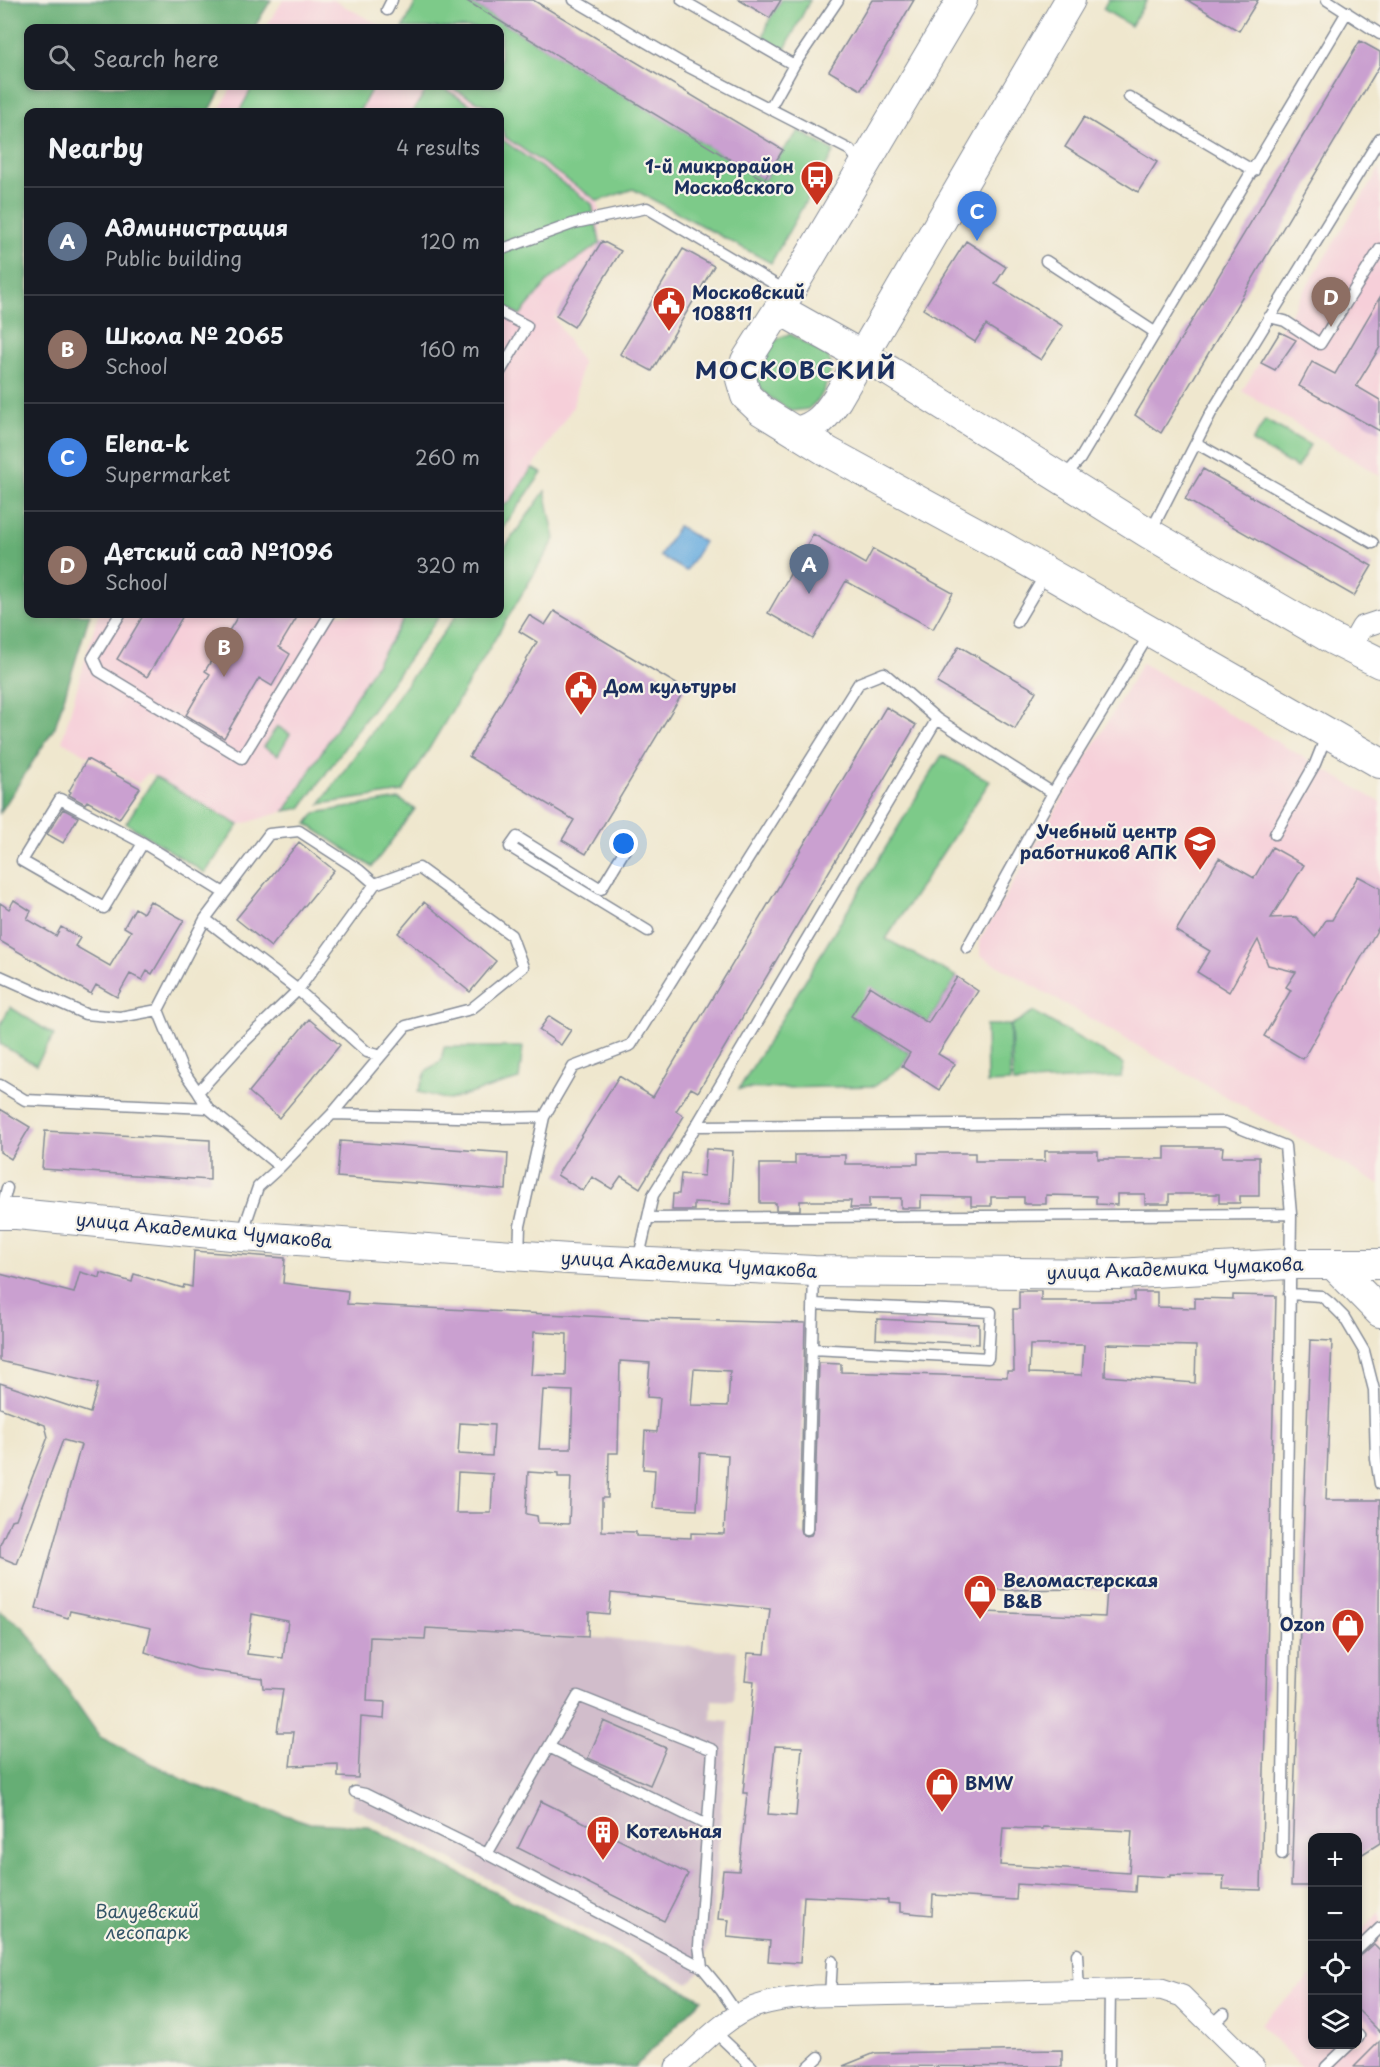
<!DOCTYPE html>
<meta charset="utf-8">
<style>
:root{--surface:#171b24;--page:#242831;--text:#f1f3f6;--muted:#9ea1a6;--line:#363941;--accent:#db2777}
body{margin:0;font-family:"Playpen Sans",sans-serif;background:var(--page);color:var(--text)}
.controls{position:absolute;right:18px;bottom:18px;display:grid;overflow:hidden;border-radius:12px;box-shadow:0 3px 9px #0003}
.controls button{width:54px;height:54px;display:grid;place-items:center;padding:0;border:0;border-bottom:2px solid var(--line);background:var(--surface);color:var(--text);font:30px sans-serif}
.you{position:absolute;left:624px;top:844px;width:21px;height:21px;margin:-15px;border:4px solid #fff;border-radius:50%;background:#1a73e8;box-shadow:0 0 0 9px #1a73e833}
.badge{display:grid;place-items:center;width:39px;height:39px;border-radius:50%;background:var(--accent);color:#fff;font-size:20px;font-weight:700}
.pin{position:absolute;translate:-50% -50px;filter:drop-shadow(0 2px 3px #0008)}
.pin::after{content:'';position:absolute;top:32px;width:21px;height:18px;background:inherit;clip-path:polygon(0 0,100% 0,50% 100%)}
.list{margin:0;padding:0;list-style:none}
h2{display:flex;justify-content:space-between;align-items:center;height:78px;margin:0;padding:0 24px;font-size:26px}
h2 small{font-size:20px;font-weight:400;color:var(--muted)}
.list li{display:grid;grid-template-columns:39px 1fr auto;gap:18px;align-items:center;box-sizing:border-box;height:108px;padding:0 24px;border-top:2px solid var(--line)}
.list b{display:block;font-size:22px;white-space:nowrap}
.list p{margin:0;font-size:20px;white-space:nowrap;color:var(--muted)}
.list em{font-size:20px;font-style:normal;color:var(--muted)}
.icon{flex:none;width:33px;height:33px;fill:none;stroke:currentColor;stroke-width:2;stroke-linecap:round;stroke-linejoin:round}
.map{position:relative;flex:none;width:1380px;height:2067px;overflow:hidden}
.search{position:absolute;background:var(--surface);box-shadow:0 3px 9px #0003;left:24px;top:24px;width:480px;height:66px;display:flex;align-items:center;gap:15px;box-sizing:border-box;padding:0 21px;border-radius:12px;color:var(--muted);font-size:22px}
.panel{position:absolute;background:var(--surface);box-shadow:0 3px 9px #0003;left:24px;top:108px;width:480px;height:510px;border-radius:12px}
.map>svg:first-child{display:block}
</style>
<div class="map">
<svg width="1380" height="2067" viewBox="0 0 1380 2067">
<rect width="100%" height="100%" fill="#f7f3e8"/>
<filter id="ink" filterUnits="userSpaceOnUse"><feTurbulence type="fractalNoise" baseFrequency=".0167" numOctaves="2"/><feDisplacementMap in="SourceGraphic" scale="12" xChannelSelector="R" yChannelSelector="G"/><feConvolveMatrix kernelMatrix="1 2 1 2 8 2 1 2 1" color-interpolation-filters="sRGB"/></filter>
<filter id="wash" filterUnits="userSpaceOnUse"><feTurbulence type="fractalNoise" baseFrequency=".008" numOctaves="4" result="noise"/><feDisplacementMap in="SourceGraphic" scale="24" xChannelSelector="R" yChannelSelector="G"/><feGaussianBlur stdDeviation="1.35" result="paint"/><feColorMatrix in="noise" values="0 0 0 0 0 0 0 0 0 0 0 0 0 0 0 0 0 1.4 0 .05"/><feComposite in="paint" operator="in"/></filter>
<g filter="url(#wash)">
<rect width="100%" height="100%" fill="#efe7ce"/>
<path fill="#f6cfd9" d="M283,0H333L385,28H265Z
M232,86H445L490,108L492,112H219Z
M500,126L505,137L598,201L601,241L554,318L582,362L573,407L510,502L500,507Z
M1380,168V476L1242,391Z
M98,614H407L285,811L239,825L148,773L138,784L62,741Z
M1142,663L1380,802V1185L981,956L979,941Z
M1380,1912V2067H1301L1260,2024L1312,1975V2044H1358V1933Z"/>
<path fill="#d1bdcb" d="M426,1628L588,1637L737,1651L733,1701L712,1700L711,1719L729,1721L710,1942L702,1967L689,1984L351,1807L358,1778L361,1717L384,1718L385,1702L367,1701L371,1629L383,1637L425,1639Z"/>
<path fill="#7dca89" stroke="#4c7c74" stroke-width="1.5" d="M417,0H465L764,180L783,150L799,131L834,151L771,263L633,189L598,201L505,137L500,126V112H492L490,108L448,86H500V28H403Z
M781,0H810L784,51L763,38L770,18Z
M1108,0H1147L1131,26L1103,9Z
M253,86H373L359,112H239Z
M429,86H440L483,112H412Z
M500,138L592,204L600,243L550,279L520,315L500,304Z
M790,334L828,356L832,367L824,390L819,399L808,409L792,411C775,401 759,394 754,373C763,357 770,338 790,334Z
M1265,420L1310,445L1297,468L1252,442Z
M532,468L542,473L500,532V507L510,502Z
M545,491L555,539L403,792L320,804L457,614H500V554Z
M407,614H441L301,808L285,811Z
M277,726L290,734L278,755L264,747Z
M942,755L990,781L886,939L957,977L928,1023L871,987L852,1017L910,1053L902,1066L875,1086L739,1089Z
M155,777L239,825L205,873L126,823Z
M399,799L415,809L372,867L307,824L315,813Z
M10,1007L54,1035L36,1065L0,1044V1026Z
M1034,1012L1124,1064L1121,1077L1013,1083L1011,1025Z
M986,1025H1010V1082L987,1083Z
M444,1047H523L519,1079L449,1100L418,1092L427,1070L441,1061Z"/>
<path fill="#66ae75" stroke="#406e6a" stroke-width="1.5" d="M0,0H271L254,28H28V86H223L209,112H28V614H90L55,727L0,813Z
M0,1611L24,1628L100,1737L194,1785L310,1823L367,1826L702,1999L635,2067H0Z"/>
<path fill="#6aaddf" stroke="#426e9e" stroke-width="1.5" d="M678,526L704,542L686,571L660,556Z"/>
<g id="blocks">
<path fill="#caa0d0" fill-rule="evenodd" d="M465,0H533L783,150L764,180Z
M739,0H781L770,18Z
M872,0H914L861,90L829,71Z
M1187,0H1258L1239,31Z
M1360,41L1380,52V65L1161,433L1135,415Z
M1084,117L1157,162L1138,192L1065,147Z
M602,241L621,251L574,327L556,316Z
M966,241L1006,267L995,284L1063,326L1041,360L986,325L975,342L923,309Z
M683,249L714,266L652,371L620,354Z
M1380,297V347L1356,386L1380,400V431L1299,386L1312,362L1335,374Z
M1280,332L1296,340L1275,370L1261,363Z
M1203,469L1372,566L1354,596L1185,499Z
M813,534L865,564L873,549L953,593L933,629L846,581L813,639L768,613Z
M554,611L685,689L586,854L562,840L574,820L469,757L537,642L519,631L529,615L545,625Z
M144,614H184L147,677L117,659Z
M239,614H299L279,647L290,654L272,686L259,678L224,738L186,715L210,674L205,671Z
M959,646L1036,691L1015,729L937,683Z
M886,707L916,725L698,1092L691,1088L676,1111L684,1116L640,1188L621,1176L612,1189L592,1177L583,1191L557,1175L619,1076L653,1097Z
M87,759L140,788L119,819L87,801L85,804L69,795L71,792L69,791Z
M63,809L78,817L63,843L47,834Z
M299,842L334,870L271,947L236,919Z
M1272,847L1304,865L1271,918L1296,917L1315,937L1326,920H1332L1358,876L1380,888V925L1303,1059L1264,1036L1291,990L1286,987L1296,972L1268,965L1258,940L1229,992L1197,972L1210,951L1176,931L1219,858L1254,878Z
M14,900L31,911L27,919L56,936L61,927L80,938L75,946L110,966L131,931L124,927L135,908L143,913L150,901L184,920L152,974L147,971L142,980L130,974L117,997L96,985L91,994L0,941V903L9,909Z
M424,902L496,961L470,992L398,933Z
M957,977L978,991L938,1054L955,1064L939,1090L902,1066L910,1053L851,1016L870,986L928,1023Z
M549,1016L571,1030L561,1045L539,1030Z
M309,1019L340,1045L279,1118L249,1092Z
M0,1109L30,1127L11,1159L0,1152Z
M45,1131L210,1140V1180L42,1169Z
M340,1141L508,1153L506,1190L337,1177Z
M1165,1147H1223L1222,1157H1259V1196H1240V1203H1219V1194H1169V1204H1145V1194H1117V1205L1096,1204V1196L1046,1195V1204H1024V1197H991V1206H971V1197L921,1196V1208H901V1198H869V1208H850L851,1201H800V1210H776V1203H760V1164H795V1155H845V1164H918V1153H975V1161H1045V1151H1098V1159H1165Z
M706,1149L733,1151L730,1204L694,1202V1210H672L673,1194H679L681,1174L704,1176Z
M194,1251L285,1258L283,1283L348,1291L347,1304L648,1319L805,1323L800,1529L801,1533L806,1536L811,1535L814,1529L819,1363L841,1364V1372L1007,1377V1371H1014L1013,1309H1019V1291H1041V1301H1134V1292H1157V1307L1195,1308V1298L1233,1299V1295L1276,1296L1261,1890L1223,1889L1224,1876L1170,1875V1877L1136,1875L1135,1892L1017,1884L1016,1900L933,1895L932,1915L900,1912V1904L888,1903V1900L804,1896L800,1963L768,1961L770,1941L727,1937L729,1920L718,1919L723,1870L739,1871L747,1793H743L754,1681L745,1680L748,1653L765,1654L770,1609L611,1593L609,1614L589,1612L588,1637L426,1628L425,1639L370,1637L367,1701L385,1702L384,1719L361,1717L358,1778L338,1777V1764L290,1766L294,1732H277L283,1689L263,1688L262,1678L197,1669L145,1652L151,1628L70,1611L68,1618L36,1608L81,1445L63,1440L17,1564L0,1557V1545L11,1520L16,1519L48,1437L45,1425L0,1408V1383L90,1413L98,1384L0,1361V1274L74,1293L80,1272L100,1278L101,1273L132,1282L134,1274L183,1288L184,1285L192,1287ZM534,1332L567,1334L566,1376L531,1375ZM1109,1344L1196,1346L1195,1383L1105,1376L1106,1345ZM1030,1345H1084L1082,1375L1029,1373ZM620,1361L650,1363L647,1397L660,1398L657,1432L645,1431L643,1469L655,1470L653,1508L697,1510L700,1453L728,1455L724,1534L691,1533V1538L636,1536V1532L602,1531V1498H608L609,1453H618ZM694,1369L730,1371L728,1406L691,1405ZM543,1390L573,1391L571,1449H539ZM460,1423L494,1425L492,1456L458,1454ZM458,1472L493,1474L491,1513H456ZM528,1472L558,1474V1477H571L569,1524L538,1523L537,1516L526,1514ZM1107,1589L1105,1617L986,1612V1590ZM252,1614L288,1621L283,1658L247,1654ZM775,1746L802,1747L796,1816L768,1814ZM1043,1827L1132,1831L1129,1873L1000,1865L1003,1828L1043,1829Z
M877,1319L979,1324V1344L876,1339Z
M1310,1340L1332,1341L1326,1500H1380L1379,1613L1380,1843L1358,1857V1838H1312V1886H1291Z
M604,1721L666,1748L650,1785L588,1758Z
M541,1801L688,1874L664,1921L518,1848Z
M1374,1944L1380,1950V2032L1358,2010V1957L1363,1954Z
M1380,2041V2067H1354Z
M1062,2050V2067L843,2066L875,2053Z"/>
</g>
</g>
<g filter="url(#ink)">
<use href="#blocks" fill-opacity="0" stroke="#858b96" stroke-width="1.5"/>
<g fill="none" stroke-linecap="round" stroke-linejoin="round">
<defs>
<path id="lane" d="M574,0L687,66L850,150L861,165
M682,0L794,65
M1327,0L1380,34
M387,10L392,0
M1129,97L1254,171
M770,108L794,65L838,0
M500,250L575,223L647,208L788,292
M1046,261L1156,333
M500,312L527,326L500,372
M1269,317L1285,321L1320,344L1380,249
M1196,443L1373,543
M1064,477L1080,459L1347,12
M1150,533L1211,413L1380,138
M120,614L93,658L99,671L242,758L330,614
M1017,622L1046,573
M1275,834L1315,764L1327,734
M143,843L60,799L22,861L104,908L143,843L224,893
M629,843L601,889L517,837L510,847L648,931
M967,948L1053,793
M0,976L85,1014L120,1017L158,1010
M0,1085L25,1100L208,1108
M198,1092L182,1069L158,1010L205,919
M332,1114L498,1118L544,1117
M696,1126L1225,1122L1285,1146L1291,1214L1282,1854
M280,1167L208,1108L198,1092L242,1044L298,990L205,919L269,834L299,831L359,870L375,884
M1,1211L7,1188
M648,1218L1291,1214
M242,1234L258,1187L280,1167L332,1114L406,1026L471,1009L523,967L511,935L419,868L375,884L298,990L367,1052L381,1056
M519,1254L520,1226L544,1117L573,1067L631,1045L859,683L884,673L937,719L1053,793L1150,633
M638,1261L653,1195L696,1126L937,719
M1289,1294L1321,1296L1331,1304L1344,1317L1364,1351L1374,1390L1376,1459L1380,1484
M812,1349L988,1358L991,1312L813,1304
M807,1529L814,1274
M549,1747L707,1825
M355,1792L365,1794L487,1854L702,1967L721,1990L738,2015
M487,1854L578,1696L713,1750L699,1946L702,1967
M1358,1949L1380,1928
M1077,1954L1079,1991
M830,1996L832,1961
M1212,2025L1224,2014
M715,2032L752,2067
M1358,2035L1359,2036L1358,2038
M808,2067L819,2057
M1109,2067L1110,1989
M1326,2067L1350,2044"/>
<path id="street" d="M1350,648L1362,627L1380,621
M676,2067C700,2046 724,2018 754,2007C774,2000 795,1998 815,1996L1161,1989L1182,1996L1254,2067"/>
<path id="secondary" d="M962,0L779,309L746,361L741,379L746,396L762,411L830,453L1001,546L1380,763
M779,309L891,372L1150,534L1332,639L1380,663
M797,432C818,426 825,417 837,399L1070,0
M0,1214H17L242,1236L569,1259L814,1271L1118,1274L1290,1264H1380
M1333,1264L1380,1312"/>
</defs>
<use href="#lane" stroke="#858b96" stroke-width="13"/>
<use href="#street" stroke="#858b96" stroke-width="23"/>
<use href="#secondary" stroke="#858b96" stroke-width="32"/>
<use href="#lane" stroke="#fff" stroke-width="10"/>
<use href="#street" stroke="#fff" stroke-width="21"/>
<use href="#secondary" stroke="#fff" stroke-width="30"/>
</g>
</g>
<defs>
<symbol id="bus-pin" viewBox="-11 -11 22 30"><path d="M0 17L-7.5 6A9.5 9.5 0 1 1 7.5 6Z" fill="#c8321e" stroke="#f7f3e8"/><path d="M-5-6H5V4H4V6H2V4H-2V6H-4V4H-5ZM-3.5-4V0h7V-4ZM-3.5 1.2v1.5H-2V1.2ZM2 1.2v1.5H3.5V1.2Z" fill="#fff"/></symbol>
<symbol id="civic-pin" viewBox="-11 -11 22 30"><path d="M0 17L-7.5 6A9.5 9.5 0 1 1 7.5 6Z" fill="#c8321e" stroke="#f7f3e8"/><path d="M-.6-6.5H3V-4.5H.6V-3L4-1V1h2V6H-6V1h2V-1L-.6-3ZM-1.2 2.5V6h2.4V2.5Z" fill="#fff"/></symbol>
<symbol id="school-pin" viewBox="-11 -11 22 30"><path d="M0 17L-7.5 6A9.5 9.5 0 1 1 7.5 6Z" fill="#c8321e" stroke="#f7f3e8"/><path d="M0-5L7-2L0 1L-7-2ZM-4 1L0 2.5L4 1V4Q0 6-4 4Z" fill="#fff"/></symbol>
<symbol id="shop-pin" viewBox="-11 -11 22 30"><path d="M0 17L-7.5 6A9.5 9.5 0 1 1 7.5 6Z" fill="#c8321e" stroke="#f7f3e8"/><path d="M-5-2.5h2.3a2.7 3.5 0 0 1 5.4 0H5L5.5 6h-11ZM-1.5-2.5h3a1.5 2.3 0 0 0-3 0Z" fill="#fff"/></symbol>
<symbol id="building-pin" viewBox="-11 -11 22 30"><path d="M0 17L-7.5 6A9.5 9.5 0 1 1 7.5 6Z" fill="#c8321e" stroke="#f7f3e8"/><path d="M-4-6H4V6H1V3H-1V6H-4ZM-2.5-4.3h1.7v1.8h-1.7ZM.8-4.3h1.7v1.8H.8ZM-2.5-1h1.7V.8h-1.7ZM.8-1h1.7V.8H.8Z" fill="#fff"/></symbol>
</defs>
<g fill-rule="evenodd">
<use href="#bus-pin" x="798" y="158" width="38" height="52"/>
<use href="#civic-pin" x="650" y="284" width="38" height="52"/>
<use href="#civic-pin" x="562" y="668" width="38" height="52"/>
<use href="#school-pin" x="1181" y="823" width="38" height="52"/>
<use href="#shop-pin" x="961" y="1572" width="38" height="52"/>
<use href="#shop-pin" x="1329" y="1606" width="38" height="52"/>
<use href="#shop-pin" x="923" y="1765" width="38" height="52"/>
<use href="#building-pin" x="584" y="1813" width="38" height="52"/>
</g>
<g text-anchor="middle" stroke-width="4.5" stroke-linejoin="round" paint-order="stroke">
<g font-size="18" font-weight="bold" fill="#1b2f5e" stroke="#f7f3e8" text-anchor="start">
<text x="794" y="173" text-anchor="end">1-й микрорайон<tspan x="794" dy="21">Московского</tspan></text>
<text x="692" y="299">Московский<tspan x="692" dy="21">108811</tspan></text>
<text x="604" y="693">Дом культуры</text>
<text x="1177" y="838" text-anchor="end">Учебный центр<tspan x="1177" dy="21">работников АПК</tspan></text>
<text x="1003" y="1587">Веломастерская<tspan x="1003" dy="21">B&amp;B</tspan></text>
<text x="1325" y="1631" text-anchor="end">Ozon</text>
<text x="965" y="1790">BMW</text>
<text x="626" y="1838">Котельная</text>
</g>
<g font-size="18" fill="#1b2f5e" stroke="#f7f3e8">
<text transform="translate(204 1231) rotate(5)" y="6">улица Академика Чумакова</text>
<text transform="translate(689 1265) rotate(3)" y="6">улица Академика Чумакова</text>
<text transform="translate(1175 1269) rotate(-2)" y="6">улица Академика Чумакова</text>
</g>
<g font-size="18" fill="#345669" stroke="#f7f3e8">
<text x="147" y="1918">Валуевский<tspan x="147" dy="21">лесопарк</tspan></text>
</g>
<g font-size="24" font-weight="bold" letter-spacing="1.5" fill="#1b2f5e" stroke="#f7f3e8">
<text x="796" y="379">МОСКОВСКИЙ</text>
</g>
</g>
</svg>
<div class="controls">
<button>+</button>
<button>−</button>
<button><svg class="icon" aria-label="locate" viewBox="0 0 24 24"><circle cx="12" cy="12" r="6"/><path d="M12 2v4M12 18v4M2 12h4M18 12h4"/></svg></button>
<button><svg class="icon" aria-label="layers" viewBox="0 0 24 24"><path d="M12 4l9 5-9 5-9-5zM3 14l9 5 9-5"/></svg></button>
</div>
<div class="you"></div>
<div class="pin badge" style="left:809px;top:594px;background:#5c6f8a">A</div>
<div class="pin badge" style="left:224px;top:677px;background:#8d6e63">B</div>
<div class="pin badge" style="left:977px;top:241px;background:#3f7fe0">C</div>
<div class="pin badge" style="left:1331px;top:327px;background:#8d6e63">D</div>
<div class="search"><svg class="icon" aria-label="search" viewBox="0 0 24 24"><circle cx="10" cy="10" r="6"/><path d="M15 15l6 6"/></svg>Search here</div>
<section class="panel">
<h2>Nearby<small>4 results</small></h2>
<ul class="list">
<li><span class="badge" style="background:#5c6f8a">A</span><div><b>Администрация</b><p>Public building</p></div><em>120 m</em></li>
<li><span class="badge" style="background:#8d6e63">B</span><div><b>Школа № 2065</b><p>School</p></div><em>160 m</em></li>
<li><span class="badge" style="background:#3f7fe0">C</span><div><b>Elena-k</b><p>Supermarket</p></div><em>260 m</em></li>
<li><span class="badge" style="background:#8d6e63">D</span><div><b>Детский сад №1096</b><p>School</p></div><em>320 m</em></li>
</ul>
</section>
</div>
